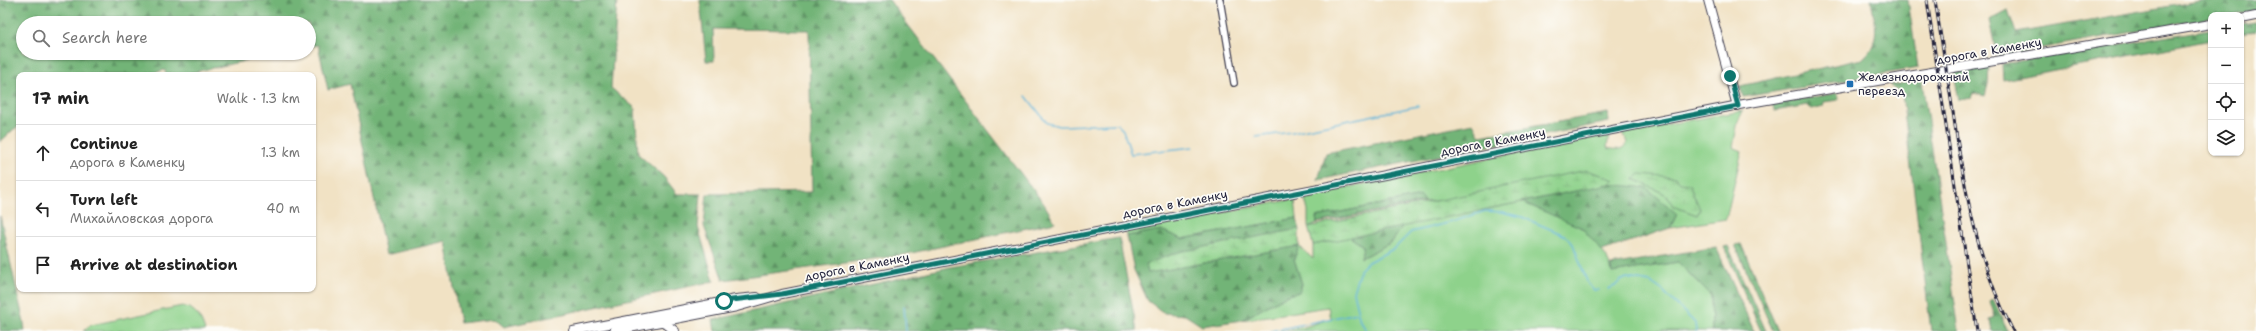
<!DOCTYPE html>
<meta charset="utf-8">
<style>
:root{--surface:#fff;--page:#f6f6f6;--text:#222;--muted:#767676;--line:#e0e0e0}
body{margin:0;font-family:"Shantell Sans",sans-serif;background:var(--page);color:var(--text)}
.controls{position:absolute;right:12px;top:12px;display:grid;overflow:hidden;border-radius:8px;box-shadow:0 1px 3px #0004}
.controls button{width:36px;height:36px;display:grid;place-items:center;padding:0;border:0;border-bottom:1px solid var(--line);background:var(--surface);color:var(--text);font:20px sans-serif}
.stop{position:absolute;width:12px;height:12px;margin:-9px;border:3px solid #0f766e;border-radius:50%;background:#fff}
.stop.end{background:#0f766e;border-color:#fff;box-shadow:0 1px 4px #0008}
.list{margin:0;padding:0;list-style:none}
h2{display:flex;justify-content:space-between;align-items:center;height:52px;margin:0;padding:0 16px;font-size:17px}
h2 small{font-size:13px;font-weight:400;color:var(--muted)}
.list li{display:grid;grid-template-columns:26px 1fr auto;gap:12px;align-items:center;box-sizing:border-box;height:56px;padding:0 16px;border-top:1px solid var(--line)}
.list b{display:block;font-size:15px;white-space:nowrap}
.list p{margin:0;font-size:13px;white-space:nowrap;color:var(--muted)}
.list em{font-size:13px;font-style:normal;color:var(--muted)}
.icon{flex:none;width:22px;height:22px;fill:none;stroke:currentColor;stroke-width:2;stroke-linecap:round;stroke-linejoin:round}
.map{position:relative;flex:none;width:2256px;height:331px;overflow:hidden}
.search{position:absolute;background:var(--surface);box-shadow:0 1px 3px #0004;left:16px;top:16px;width:300px;height:44px;display:flex;align-items:center;gap:10px;box-sizing:border-box;padding:0 14px;border-radius:22px;color:var(--muted);font-size:15px}
.panel{position:absolute;background:var(--surface);box-shadow:0 1px 3px #0004;left:16px;top:72px;width:300px;height:220px;border-radius:8px}
.map>svg:first-child{display:block}
</style>
<div class="map">
<svg width="2256" height="331" viewBox="0 0 2256 331">
<defs>
<pattern id="forest-firs" width="22" height="20" patternUnits="userSpaceOnUse"><rect width="22" height="20" fill="#72b477"/><path d="M5 1l3.5 6h-7zM16 11l3.5 6h-7z" fill="#5d9263"/></pattern>
<pattern id="wetland-marsh" width="20" height="14" patternUnits="userSpaceOnUse"><rect width="20" height="14" fill="#8ed28b"/><path d="M1 5h8M5 5V1M11 12h8M15 12V8" fill="none" stroke="#7ab479"/></pattern>
</defs>
<rect width="100%" height="100%" fill="#fdfcf7"/>
<filter id="ink" filterUnits="userSpaceOnUse"><feTurbulence type="fractalNoise" baseFrequency=".025" numOctaves="2"/><feDisplacementMap in="SourceGraphic" scale="8" xChannelSelector="R" yChannelSelector="G"/><feConvolveMatrix kernelMatrix="1 2 1 2 8 2 1 2 1" color-interpolation-filters="sRGB"/></filter>
<filter id="wash" filterUnits="userSpaceOnUse"><feTurbulence type="fractalNoise" baseFrequency=".012" numOctaves="4" result="noise"/><feDisplacementMap in="SourceGraphic" scale="16" xChannelSelector="R" yChannelSelector="G"/><feGaussianBlur stdDeviation="0.9" result="paint"/><feColorMatrix in="noise" values="0 0 0 0 0 0 0 0 0 0 0 0 0 0 0 0 0 1.4 0 .05"/><feComposite in="paint" operator="in"/></filter>
<g filter="url(#wash)">
<rect width="100%" height="100%" fill="#f1e2c4"/>
<path fill="#8ed28b" stroke="#587a63" fill-rule="evenodd" d="M1743,111L1738,121L1733,147L1742,151L1726,219L1670,228L1677,214L1622,186L1609,184L1614,181L1425,202L1421,196L1316,217L1317,223L1308,227V210L1304,196L1609,134L1607,148C1617,150 1622,151 1628,142L1622,132ZM1635,179L1700,209L1697,215L1673,206L1667,195Z
M1295,199L1297,218L1182,239L1161,230L1127,236L1126,231Z
M1522,202C1541,211 1564,217 1581,228C1592,235 1611,260 1612,273L1678,262L1711,296L1712,331H1280L1305,327L1331,318L1328,307L1242,320L1285,296L1299,292L1302,284L1294,259L1299,246L1313,259V245L1350,237L1363,246L1361,258L1392,242L1403,226Z
M182,306C196,308 201,318 205,331H83L91,325Z"/>
<path fill="url(#forest-firs)" stroke="#4a6b59" d="M0,0H617L611,88L635,108L638,154L664,177L677,194H701L698,227L714,281L504,327L495,319L460,323L446,241L386,255L350,84L328,90L318,45L309,47V23H23V53H280L181,75H166L165,70L144,75H19V127L14,129L0,142Z
M700,0H889L1044,204L1055,222L902,255L723,280L704,226L707,194L812,192L809,30L713,29L714,61H706Z
M1871,0H1908L1918,68L1743,97L1740,86L1862,59C1882,43 1875,22 1871,0Z
M2205,0H2256V10L2230,15H2211V18L1997,56L1989,20L2008,10L2016,33Z
M2256,22V31L2241,34V24Z
M2211,29V40L2003,80L2002,64Z
M1989,66L1988,84L1985,96L1974,93L1972,98L1959,100L1954,73Z
M1922,81L1959,331H1931L1902,94L1889,85Z
M1838,93V100L1824,102L1823,106L1812,109L1807,105L1775,111L1772,104Z
M1608,113L1609,122L1318,180L1326,153L1473,123L1480,136Z
M1609,184L1647,188L1677,214L1670,228L1602,251L1582,228L1522,202Z
M1421,196L1425,202L1317,223L1316,217Z
M0,216L24,323L25,331H0Z
M1297,218L1299,229L1179,252L1146,264L1148,273L1299,246L1294,259L1302,284L1299,292L1285,296L1242,320L1202,326L1185,315L1164,313L1148,301L1134,270L1127,236L1161,230L1182,239Z
M1403,226L1392,242L1361,258L1363,246L1350,237Z
M1119,238L1137,331H715L713,320L950,267Z
M1741,244L1778,331H1773L1735,245Z
M1728,246L1766,331H1761L1724,247Z
M1716,247L1754,331H1712L1711,296L1678,262L1612,273L1611,265Z
M1993,299L2008,331H1992L1990,319L1995,317L1990,301Z"/>
<path fill="url(#wetland-marsh)" stroke="#587a63" d="M1587,170L1615,180L1609,184L1313,245L1308,227Z
M1640,174L1675,177L1680,183L1689,184L1700,209L1697,215L1673,206L1667,195L1634,179Z
M1299,229V246L1148,273L1146,264L1179,252Z"/>
<g fill="none" stroke-linecap="round" stroke-linejoin="round">
<path stroke="#5cb3d8" stroke-width="1.5" d="M1026,96L1047,123L1060,126L1117,124L1123,130L1131,154L1193,147
M1256,137L1292,132L1418,106
M1608,289L1615,286L1620,281L1627,278L1650,282L1662,290L1695,323L1696,331
M904,306L906,331
M1271,331L1357,313
M1367,331L1360,321L1353,292L1360,270L1368,262L1395,248L1411,232L1452,222L1485,211L1502,212L1522,217L1564,235L1573,244L1588,284L1594,290H1599"/>
</g>
</g>
<g filter="url(#ink)">
<g fill="none" stroke-linecap="round" stroke-linejoin="round">
<defs>
<path id="street" d="M1220,0L1234,83"/>
<path id="secondary" d="M1708,0L1737,106
M2241,19L2256,16
M661,320L675,331
M573,331L736,299L757,297
M614,331L737,307L782,294L1744,104L2211,24"/>
</defs>
<use href="#street" stroke="#413f50" stroke-width="8"/>
<use href="#secondary" stroke="#413f50" stroke-width="10"/>
<use href="#street" stroke="#fff" stroke-width="5.5"/>
<use href="#secondary" stroke="#fff" stroke-width="8"/>
<defs>
<path id="rail" d="M1927,0L1977,331
M1935,0C1941,37 1947,74 1953,112C1964,188 1977,262 2013,331"/>
</defs>
<use href="#rail" stroke="#22223b" stroke-width="3"/>
<use href="#rail" stroke="#fdfcf7" stroke-width="1.5" stroke-dasharray="4.5" stroke-linecap="butt"/>
</g>
</g>
<g fill="none" stroke-linecap="round" stroke-linejoin="round" filter="url(#ink)">
<path stroke="#0f766e" stroke-width="5" d="M724,301L782,294L1738,106L1730,76"/>
</g>
<rect fill="#1f6fb2" stroke="#fdfcf7" stroke-width="1.5" x="1846" y="80" width="8" height="8" rx="2"/>
<g text-anchor="middle" stroke-width="3.5" stroke-linejoin="round" paint-order="stroke">
<g font-size="12" fill="#22223b" stroke="#fdfcf7">
<text transform="translate(1989 51) rotate(-10)" y="4">дорога в Каменку</text>
<text transform="translate(1493 142) rotate(-11)" y="4">дорога в Каменку</text>
<text transform="translate(1175 204) rotate(-11)" y="4">дорога в Каменку</text>
<text transform="translate(857 267) rotate(-11)" y="4">дорога в Каменку</text>
</g>
<g font-size="12" fill="#22223b" stroke="#fdfcf7" text-anchor="start">
<text x="1858" y="81">Железнодорожный<tspan x="1858" dy="14">переезд</tspan></text>
</g>
</g>
</svg>
<div class="controls">
<button>+</button>
<button>−</button>
<button><svg class="icon" aria-label="locate" viewBox="0 0 24 24"><circle cx="12" cy="12" r="6"/><path d="M12 2v4M12 18v4M2 12h4M18 12h4"/></svg></button>
<button><svg class="icon" aria-label="layers" viewBox="0 0 24 24"><path d="M12 4l9 5-9 5-9-5zM3 14l9 5 9-5"/></svg></button>
</div>
<div class="stop" style="left:724px;top:301px"></div>
<div class="stop end" style="left:1730px;top:76px"></div>
<div class="search"><svg class="icon" aria-label="search" viewBox="0 0 24 24"><circle cx="10" cy="10" r="6"/><path d="M15 15l6 6"/></svg>Search here</div>
<section class="panel">
<h2>17 min<small>Walk · 1.3 km</small></h2>
<ul class="list">
<li><svg class="icon" aria-label="ahead" viewBox="0 0 24 24"><path d="M12 20V5M6 11l6-6 6 6"/></svg><div><b>Continue</b><p>дорога в Каменку</p></div><em>1.3 km</em></li>
<li><svg class="icon" aria-label="left" viewBox="0 0 24 24"><path d="M17 20v-9H6M10 6l-5 5 5 5"/></svg><div><b>Turn left</b><p>Михайловская дорога</p></div><em>40 m</em></li>
<li><svg class="icon" aria-label="arrive" viewBox="0 0 24 24"><path d="M6 21V4h12l-3 4 3 4H6"/></svg><div><b>Arrive at destination</b></div></li>
</ul>
</section>
</div>
